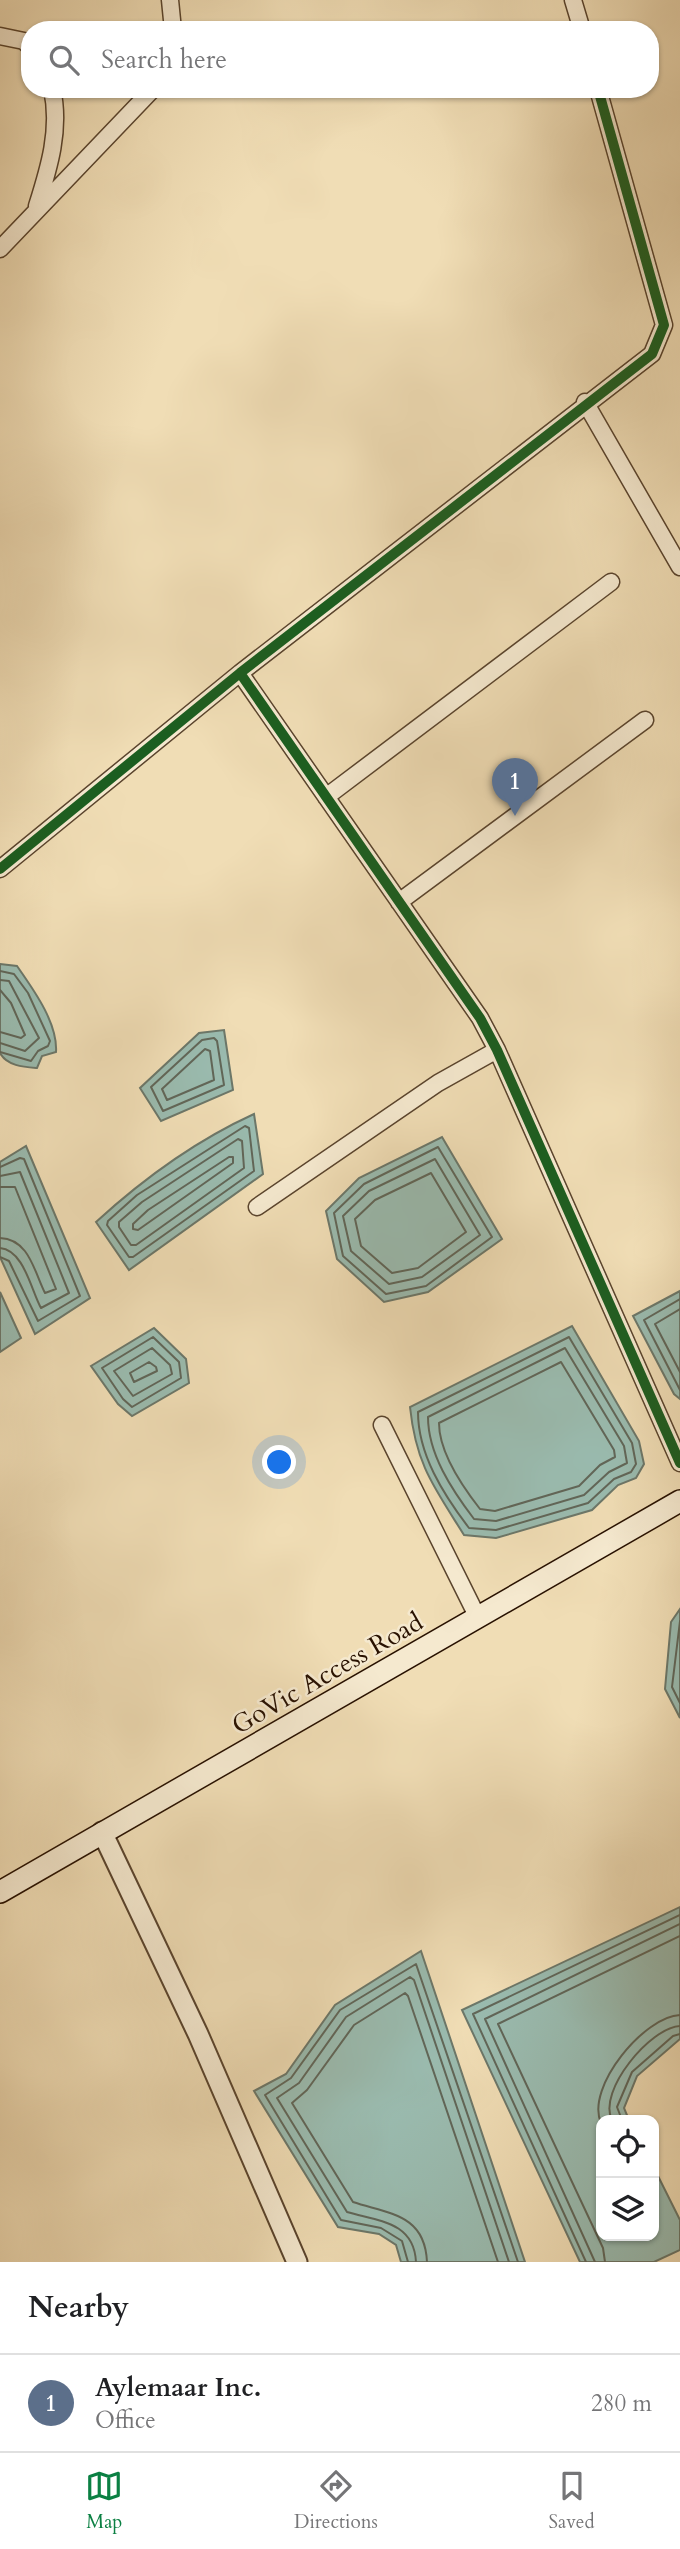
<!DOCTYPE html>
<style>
:root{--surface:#fff;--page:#f2f2f2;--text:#202124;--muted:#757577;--line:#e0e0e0;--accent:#0b8043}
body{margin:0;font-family:Cardo,serif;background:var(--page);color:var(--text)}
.controls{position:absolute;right:21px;bottom:21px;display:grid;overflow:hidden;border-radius:14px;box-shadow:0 2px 5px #0004}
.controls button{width:63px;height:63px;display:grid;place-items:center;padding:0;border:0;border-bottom:2px solid var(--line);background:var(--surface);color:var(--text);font:35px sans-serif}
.you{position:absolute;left:280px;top:1463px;width:24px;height:24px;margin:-18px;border:5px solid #fff;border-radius:50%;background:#1a73e8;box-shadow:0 0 0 10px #1a73e833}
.badge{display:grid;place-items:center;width:46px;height:46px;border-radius:50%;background:var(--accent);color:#fff;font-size:23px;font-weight:700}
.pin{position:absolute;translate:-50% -58px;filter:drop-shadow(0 2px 4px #0008)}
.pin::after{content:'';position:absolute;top:37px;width:24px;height:21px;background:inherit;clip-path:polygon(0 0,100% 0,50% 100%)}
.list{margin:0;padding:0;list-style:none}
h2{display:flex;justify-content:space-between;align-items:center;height:91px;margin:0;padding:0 28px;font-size:30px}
h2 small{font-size:23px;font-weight:400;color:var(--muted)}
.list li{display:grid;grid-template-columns:46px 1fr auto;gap:21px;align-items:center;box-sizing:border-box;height:98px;padding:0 28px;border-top:2px solid var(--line)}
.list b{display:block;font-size:26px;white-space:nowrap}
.list p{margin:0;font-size:23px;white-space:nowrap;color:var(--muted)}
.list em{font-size:23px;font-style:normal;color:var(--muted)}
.icon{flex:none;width:38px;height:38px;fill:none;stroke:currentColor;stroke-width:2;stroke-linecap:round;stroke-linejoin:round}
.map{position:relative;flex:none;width:680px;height:2262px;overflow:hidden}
.search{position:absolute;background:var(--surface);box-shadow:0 2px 5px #0004;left:21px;right:21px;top:21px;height:77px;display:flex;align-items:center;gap:18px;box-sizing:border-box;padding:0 24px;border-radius:28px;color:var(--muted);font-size:26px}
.sheet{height:189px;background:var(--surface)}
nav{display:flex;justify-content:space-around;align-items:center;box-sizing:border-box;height:98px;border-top:2px solid var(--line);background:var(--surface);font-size:19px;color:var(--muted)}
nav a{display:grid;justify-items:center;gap:4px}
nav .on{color:var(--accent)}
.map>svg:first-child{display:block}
</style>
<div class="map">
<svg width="680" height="2262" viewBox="0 0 680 2262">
<rect width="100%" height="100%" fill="#f0ddb5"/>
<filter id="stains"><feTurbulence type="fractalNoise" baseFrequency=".00286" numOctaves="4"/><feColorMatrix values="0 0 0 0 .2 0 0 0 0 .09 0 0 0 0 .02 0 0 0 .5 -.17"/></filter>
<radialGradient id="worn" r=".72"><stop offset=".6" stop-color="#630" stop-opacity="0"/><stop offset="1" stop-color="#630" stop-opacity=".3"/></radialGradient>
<path fill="#9abbaf" stroke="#6c7769" stroke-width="2" d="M0,964L17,966C33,989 58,1023 56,1052L42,1056L37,1068C24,1067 7,1066 0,1053Z
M224,1030L233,1090L161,1121L140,1088L199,1033Z
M254,1114L263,1174L129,1270L96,1222C143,1179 197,1140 254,1114Z
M442,1137L502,1239L428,1292L384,1302L337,1259L326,1211L359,1178Z
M26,1146L90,1298L35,1334L0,1257V1162Z
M680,1291V1399L674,1394L633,1316Z
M0,1292L21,1338L0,1352Z
M572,1326L639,1441L644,1464L636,1478L618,1485L592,1510L496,1538L464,1535C434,1487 416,1465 410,1407Z
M154,1328L186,1359L189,1383L132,1416L118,1404L91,1366Z
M680,1609V1718L665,1689L671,1622Z
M680,1907V2039L637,2076L624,2108L629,2120H601V2236H654V2168L680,2220V2250L654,2262H580L462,2010Z
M421,1951L525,2262H401L396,2245L379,2234L338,2227L254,2091L286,2074L335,2005Z"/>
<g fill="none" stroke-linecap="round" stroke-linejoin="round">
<path stroke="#616658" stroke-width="2" d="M0,971L14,974L28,993L50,1041L48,1046L38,1051L31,1061L0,1052
M0,980L9,981L39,1038L25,1051L0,1043
M0,990L11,1003L25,1035L21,1038L0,1032
M214,1038L217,1041L224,1085L163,1111L151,1087L202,1040Z
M205,1049L210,1051L214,1080L167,1100L162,1089Z
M245,1126L249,1128L254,1171L133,1257H129L107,1225L108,1221L137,1195Z
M238,1139L242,1141L244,1168L136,1245H131L119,1227V1222L142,1202Z
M438,1147L492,1237L426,1286L386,1294L343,1256L334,1213L364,1184Z
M229,1157H233V1163L138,1230L133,1229V1224L148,1210Z
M435,1159L480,1235L422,1277L389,1284L351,1251L343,1216L369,1191Z
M0,1167L20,1158L24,1159L80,1296L38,1321L9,1261L0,1257
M431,1173L466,1232L418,1268L392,1273L361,1246L355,1219L375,1200Z
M0,1176L20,1172L69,1293L41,1308C31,1290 24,1250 0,1248
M0,1187H15L56,1289L45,1293C34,1271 29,1239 0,1238
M680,1299L644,1320L680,1390
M680,1309L655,1324L680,1372
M153,1337L179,1362L181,1378L132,1407L123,1399L102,1368Z
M569,1337L632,1443L636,1464L631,1472L614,1479L588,1503L496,1530L469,1528C443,1494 418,1454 418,1412Z
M152,1348L170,1365L172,1374L133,1396L114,1371Z
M565,1348L624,1446L627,1463L609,1472L584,1495L496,1521L474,1519C452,1490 428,1454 428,1417Z
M149,1362L156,1367L157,1371L134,1382L130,1373Z
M561,1362L614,1450L615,1457L600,1465L579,1486L495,1511L480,1509C462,1486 439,1453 439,1423Z
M680,1621L672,1687L680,1703
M612,2120C597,2091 651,2027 680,2026
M622,2120L617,2107L632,2072L673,2036L680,2034
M601,2123C585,2087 645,2016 680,2015
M408,2262L402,2241L381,2228L341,2220L265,2095L291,2078L340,2010L416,1964L518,2262
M416,2262C414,2221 377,2221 347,2212L277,2098L299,2083L346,2017L410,1977L414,1980L509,2262
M427,2262C425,2214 389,2214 353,2202L292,2103L307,2090L354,2025L405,1993L408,1996L498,2262
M586,2262L473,2014L680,1915
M595,2262L485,2019L680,1924
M605,2262L603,2248L498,2024L680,1936"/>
<defs>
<path id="minor" d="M170,0L173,30
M573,0L582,30
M0,36L24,41L30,47
M37,206C49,168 61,129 52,89
M0,249L153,89
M585,402L680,567
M240,673L480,1018L497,1050L680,1463
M326,797L611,582
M0,869L240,673L652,354L664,325L598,89
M399,902L645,720
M257,1207L438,1083L497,1050
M382,1425L478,1618"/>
<path id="tertiary" d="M102,1832L198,2034L297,2262"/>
<path id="secondary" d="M0,1892L680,1501"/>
</defs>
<use href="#minor" stroke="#5a442d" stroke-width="19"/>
<use href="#tertiary" stroke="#5a442d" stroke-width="23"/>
<use href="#secondary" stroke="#281100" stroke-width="24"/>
<use href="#minor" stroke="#f5e9cf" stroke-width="16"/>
<use href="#tertiary" stroke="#f5e9cf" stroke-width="19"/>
<use href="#secondary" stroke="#f5e9cf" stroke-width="21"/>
<defs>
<path id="cycleway" d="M240,673L480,1018L497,1050L680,1463
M0,869L240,673L652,354L664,325L598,89"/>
</defs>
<use href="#cycleway" stroke="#f5e9cf" stroke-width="15"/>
<use href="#cycleway" stroke="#1b5e20" stroke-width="10"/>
</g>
<g text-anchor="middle" stroke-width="5" stroke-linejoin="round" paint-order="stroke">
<g font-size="26" fill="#281100" stroke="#f5e9cf">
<text transform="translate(327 1673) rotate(-30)" y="9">GoVic Access Road</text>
</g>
</g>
<rect width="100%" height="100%" filter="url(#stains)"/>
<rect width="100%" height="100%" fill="url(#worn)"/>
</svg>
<div class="controls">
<button><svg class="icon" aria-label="locate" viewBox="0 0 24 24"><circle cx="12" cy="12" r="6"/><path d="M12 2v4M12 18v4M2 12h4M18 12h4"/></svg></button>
<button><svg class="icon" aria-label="layers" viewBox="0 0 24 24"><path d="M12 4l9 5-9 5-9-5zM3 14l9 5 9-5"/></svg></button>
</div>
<div class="you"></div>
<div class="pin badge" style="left:515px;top:816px;background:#5c6f8a">1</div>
<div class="search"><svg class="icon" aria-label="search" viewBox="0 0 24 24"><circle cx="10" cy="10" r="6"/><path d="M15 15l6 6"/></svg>Search here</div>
</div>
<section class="sheet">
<h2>Nearby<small></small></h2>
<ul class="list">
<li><span class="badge" style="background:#5c6f8a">1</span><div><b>Aylemaar Inc.</b><p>Office</p></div><em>280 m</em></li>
</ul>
</section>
<nav>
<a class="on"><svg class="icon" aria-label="map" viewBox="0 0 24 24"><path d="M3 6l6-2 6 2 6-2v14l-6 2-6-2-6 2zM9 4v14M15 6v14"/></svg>Map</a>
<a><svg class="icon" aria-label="directions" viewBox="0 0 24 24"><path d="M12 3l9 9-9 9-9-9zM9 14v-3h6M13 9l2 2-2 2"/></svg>Directions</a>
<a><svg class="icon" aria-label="saved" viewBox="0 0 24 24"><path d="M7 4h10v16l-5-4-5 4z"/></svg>Saved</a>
</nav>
